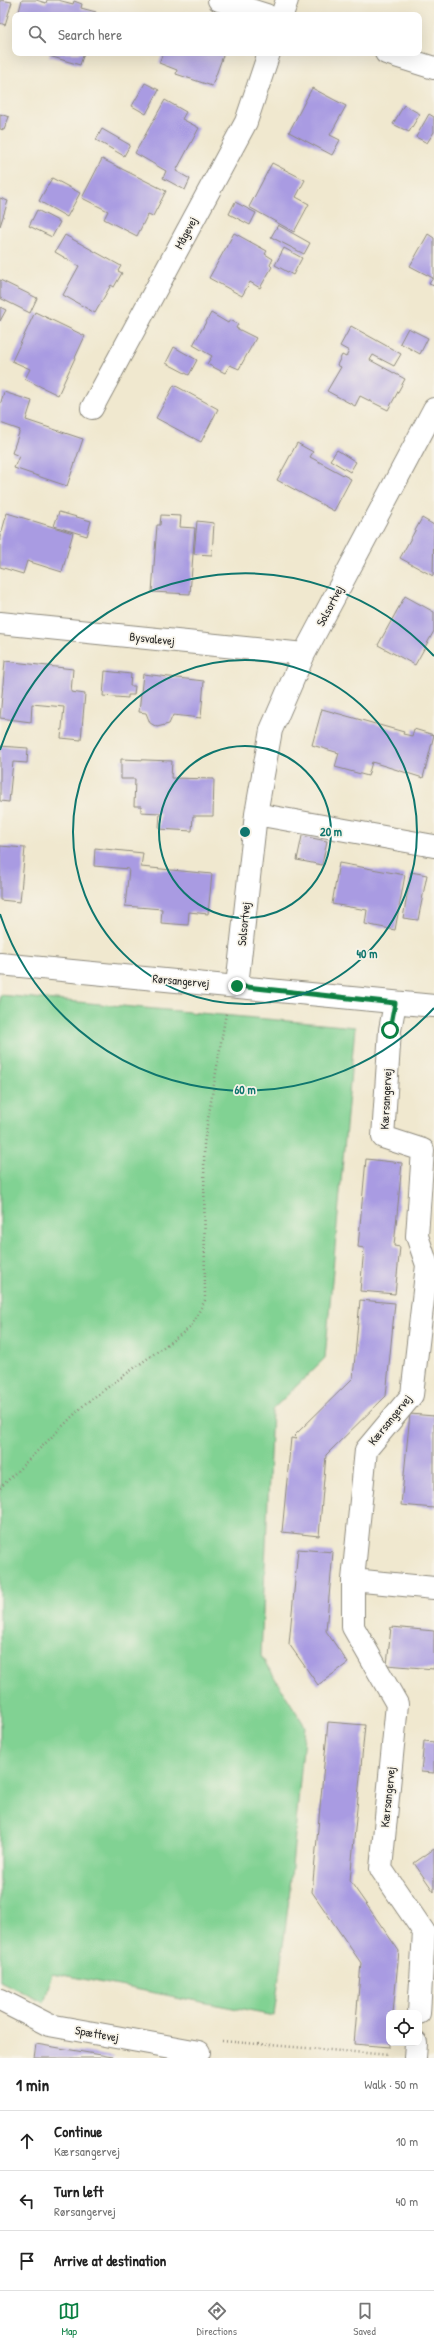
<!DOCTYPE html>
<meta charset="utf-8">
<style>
:root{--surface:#fff;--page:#f6f6f6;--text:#222;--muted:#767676;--line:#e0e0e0;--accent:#0b8043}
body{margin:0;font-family:"Patrick Hand",sans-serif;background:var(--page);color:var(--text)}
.controls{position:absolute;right:12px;bottom:12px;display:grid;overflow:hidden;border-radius:8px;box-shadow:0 4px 16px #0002}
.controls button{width:36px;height:36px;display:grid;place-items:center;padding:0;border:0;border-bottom:1px solid var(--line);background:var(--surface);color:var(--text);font:20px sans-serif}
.stop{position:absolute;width:12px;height:12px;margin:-9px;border:3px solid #0b8043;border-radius:50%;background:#fff}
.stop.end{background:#0b8043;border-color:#fff;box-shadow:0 1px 4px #0008}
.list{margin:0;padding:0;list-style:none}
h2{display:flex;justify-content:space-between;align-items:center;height:52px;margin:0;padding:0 16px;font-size:17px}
h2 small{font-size:13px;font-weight:400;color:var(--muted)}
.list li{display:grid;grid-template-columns:26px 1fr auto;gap:12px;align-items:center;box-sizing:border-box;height:60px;padding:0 16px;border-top:1px solid var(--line)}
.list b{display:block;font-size:15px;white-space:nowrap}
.list p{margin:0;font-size:13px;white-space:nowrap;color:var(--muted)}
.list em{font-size:13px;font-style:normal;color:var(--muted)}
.icon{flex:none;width:22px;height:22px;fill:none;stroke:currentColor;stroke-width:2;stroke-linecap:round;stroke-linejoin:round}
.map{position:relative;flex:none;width:434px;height:2058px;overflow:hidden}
.search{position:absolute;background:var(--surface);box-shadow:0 4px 16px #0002;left:12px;right:12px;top:12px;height:44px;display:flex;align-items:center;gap:10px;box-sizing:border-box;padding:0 14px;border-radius:8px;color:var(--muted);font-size:15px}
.sheet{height:232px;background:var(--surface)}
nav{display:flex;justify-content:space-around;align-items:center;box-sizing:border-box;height:56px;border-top:1px solid var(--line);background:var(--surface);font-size:11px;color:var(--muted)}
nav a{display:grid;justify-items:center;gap:2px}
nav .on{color:var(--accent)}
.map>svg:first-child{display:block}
</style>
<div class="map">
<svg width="434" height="2058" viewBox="0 0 434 2058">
<rect width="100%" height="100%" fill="#f7f3e8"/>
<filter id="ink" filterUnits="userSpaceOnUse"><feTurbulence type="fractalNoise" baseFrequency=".025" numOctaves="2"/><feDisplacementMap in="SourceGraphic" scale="8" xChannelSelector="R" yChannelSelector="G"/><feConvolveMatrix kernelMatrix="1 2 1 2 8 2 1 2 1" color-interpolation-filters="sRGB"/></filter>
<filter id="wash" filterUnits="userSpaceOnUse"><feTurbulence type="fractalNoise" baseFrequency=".012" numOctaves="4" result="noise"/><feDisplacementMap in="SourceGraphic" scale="16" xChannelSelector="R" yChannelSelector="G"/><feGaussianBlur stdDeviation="0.9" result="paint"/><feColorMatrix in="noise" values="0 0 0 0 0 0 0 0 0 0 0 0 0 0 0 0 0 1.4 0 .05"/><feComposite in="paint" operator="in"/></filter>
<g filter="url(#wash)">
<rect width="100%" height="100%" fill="#f0e8cf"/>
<path fill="#81d293" stroke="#567e5f" d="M0,995L355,1027L325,1358L272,1410L261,1656L305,1726L289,1899L274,2016L52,1973L44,2003L0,1981Z"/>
<g id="blocks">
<path fill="#a99be2" d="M0,0L12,2L5,25L0,23Z
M22,0H36L46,3L47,0H58L73,4L74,1L82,4L81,8L96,12L95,15H18Z
M50,53H84L80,65L49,56Z
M163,53H224L212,86L176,74L177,70L159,63Z
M145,83L159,90L146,114L132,106Z
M312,88L346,106L330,135L340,140L332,155L289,132Z
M165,100L186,112L182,119L199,128L176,171L190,179L185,190L163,178L166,171L135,153Z
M404,105L420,114L409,132L393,124Z
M0,114L9,117L4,130L0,129Z
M429,114L434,117V132L427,143L416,137Z
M102,129L130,145L124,156L96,140Z
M102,159L166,191L153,216L148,214L137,236L104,219L108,211L82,198Z
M272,163L305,180L296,197L309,204L294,232L249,207Z
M52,178L80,193L67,217L39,201Z
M0,198L8,201L0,226Z
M235,202L256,213L250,225L229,214Z
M37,210L60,222L52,237L29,226Z
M278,225L310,243L304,254L271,237Z
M234,233L267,251L265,254L273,259L270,265L272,267L260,288L250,282L242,296L209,278Z
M428,234L434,238V286L429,284L433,278L410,266Z
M65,235L121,266L118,271L122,273L114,287L111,285L95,313L63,295L79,266L55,252Z
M284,248L302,258L293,275L275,265Z
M0,280L37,298L30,313L0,298Z
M0,307L6,310L0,321Z
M35,312L85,336L58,395L25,379L30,369L12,361Z
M211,313L228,323L230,320L238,324L236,328L256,338L239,369L230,365L225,373L207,364L212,356L193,345Z
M351,326L401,354L394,366L373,355L370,360L405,379L388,410L360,396L355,406L327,391L341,367L337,365L342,355L346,357L349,351L340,346Z
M408,328L428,338L420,354L400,343Z
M174,347L197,360L189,375L166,363Z
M174,385L218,409L201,442L156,418Z
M4,392L32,401L26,420L83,439L67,486L14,468L19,456L12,453L20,430L0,423V405Z
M297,443L313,452L310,457L351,479L334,511L277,480Z
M337,450L356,462L350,472L330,460Z
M59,512L91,521L87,536L54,526Z
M7,513L73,533L62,572L27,561L23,574L0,567V538Z
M161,515L181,516L180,527L195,528L190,594L152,592L157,525H160Z
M422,518L434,525L433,576L400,558Z
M197,521L214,523L212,555L194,554Z
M405,596L434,612V631L415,665L378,645Z
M5,661L73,669L71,692L85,694L81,740L61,738L64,707L32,704L31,722L0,718Z
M105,671L131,674L130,686H135L134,695H128V698L103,696Z
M143,674L204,681L201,718L173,715L169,724L157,727L150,723L146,713L139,712Z
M322,709L404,732L403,734L412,736L414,729L434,735L423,778L372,762L368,776L335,767L339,753L312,745Z
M0,746L28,748L27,763L13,762L9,802L0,801Z
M121,759L172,761L171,778L214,779L213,816H193L192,831L159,829L160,813L141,812V806H134L135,779H121Z
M302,836L327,841L322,865L297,860Z
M0,846L25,848L20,902L0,900Z
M95,848L143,853L141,867L212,874L208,914L189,912L188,925L161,923L162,909L125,906L129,869L94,866Z
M339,863L405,875L395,930L365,924L367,910L332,904Z
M411,872L427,875L418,920L403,918Z
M366,1159L402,1163L394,1246L400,1247L395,1294L360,1291L364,1248L358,1247Z
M360,1300L395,1303L386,1396L326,1455L319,1536L282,1532L291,1438L297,1439L294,1436L353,1378Z
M410,1414L434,1416V1508L401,1505Z
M298,1549L333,1552L326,1631L348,1663L318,1685L289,1644Z
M391,1627L434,1631V1669L387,1665Z
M328,1722L365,1725L350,1881L399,1951L393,2013H389L390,2047L354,2044L361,1963L312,1892Z
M424,1741L434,1742V1773L421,1772Z
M434,1849V1892L414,1863Z
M36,2044L113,2057V2058H34Z"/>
</g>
</g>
<g filter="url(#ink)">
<use href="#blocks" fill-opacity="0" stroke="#8e8a7d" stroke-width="1"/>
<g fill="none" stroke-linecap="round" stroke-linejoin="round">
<defs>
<path id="minor" d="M219,0L266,15
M282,15L287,0
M386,53L434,68
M92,408L246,122L269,53
M0,623L304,654
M256,814L434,846
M0,964L434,1006
M237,986L256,814L271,730L304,654L434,409
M395,1003L390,1030L383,1137L423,1150L417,1236L427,1265L412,1395L366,1450L353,1580V1627L397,1704L381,1869L424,1932L419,2013
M353,1580L434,1588
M0,2000L49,2025L199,2052
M415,2058L416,2043"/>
</defs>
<use href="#minor" stroke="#8e8a7d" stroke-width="24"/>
<path stroke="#8e8a7d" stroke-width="2.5" stroke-dasharray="1 3" stroke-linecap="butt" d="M0,1488L86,1403L191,1327L205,1300L204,1143L226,1013H228
M222,2041L389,2055"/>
<use href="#minor" stroke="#fff" stroke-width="22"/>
</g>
</g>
<g fill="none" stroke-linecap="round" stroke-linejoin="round" filter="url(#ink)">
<path stroke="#0b8043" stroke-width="5" d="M237,986L395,1003L390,1030"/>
</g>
<g fill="none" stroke="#0f766e" stroke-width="2">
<circle cx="245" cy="832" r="86"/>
<circle cx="245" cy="832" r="172"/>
<path d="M434 1008A258 258 0 0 1 0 914M0 750A258 258 0 0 1 434 656"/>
</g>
<g text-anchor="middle" stroke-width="3.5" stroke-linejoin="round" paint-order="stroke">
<g font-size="12" fill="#2b2b2b" stroke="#f7f3e8">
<text transform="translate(186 233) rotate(-62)" y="4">Mågevej</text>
<text transform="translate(330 606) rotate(-62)" y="4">Solsortvej</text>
<text transform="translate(152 639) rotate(6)" y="4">Bysvalevej</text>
<text transform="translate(244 924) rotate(-84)" y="4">Solsortvej</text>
<text transform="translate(181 981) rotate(5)" y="4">Rørsangervej</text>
<text transform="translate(386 1099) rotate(-87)" y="4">Kærsangervej</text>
<text transform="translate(390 1420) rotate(-51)" y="4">Kærsangervej</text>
<text transform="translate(388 1797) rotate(-84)" y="4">Kærsangervej</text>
<text transform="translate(97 2034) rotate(10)" y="4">Spættevej</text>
</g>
</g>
<circle cx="245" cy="832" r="6" fill="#0f766e" stroke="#f7f3e8" stroke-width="2"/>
<g font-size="12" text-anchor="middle" font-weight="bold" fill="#0f766e" stroke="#f7f3e8" stroke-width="3.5" stroke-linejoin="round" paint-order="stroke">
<text x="331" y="836">20 m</text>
<text x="367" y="958">40 m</text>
<text x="245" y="1094">60 m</text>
</g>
</svg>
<div class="controls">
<button><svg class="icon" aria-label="locate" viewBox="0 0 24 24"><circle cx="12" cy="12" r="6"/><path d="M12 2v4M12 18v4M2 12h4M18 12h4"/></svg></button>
</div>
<div class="stop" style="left:390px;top:1030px"></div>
<div class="stop end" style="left:237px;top:986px"></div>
<div class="search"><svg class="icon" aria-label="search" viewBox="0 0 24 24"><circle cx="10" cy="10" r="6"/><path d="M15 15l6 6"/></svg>Search here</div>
</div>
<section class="sheet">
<h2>1 min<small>Walk · 50 m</small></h2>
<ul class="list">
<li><svg class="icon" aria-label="ahead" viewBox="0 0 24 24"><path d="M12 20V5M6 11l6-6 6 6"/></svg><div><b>Continue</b><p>Kærsangervej</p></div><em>10 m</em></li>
<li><svg class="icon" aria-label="left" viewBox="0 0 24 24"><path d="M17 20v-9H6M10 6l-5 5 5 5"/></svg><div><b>Turn left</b><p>Rørsangervej</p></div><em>40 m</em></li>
<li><svg class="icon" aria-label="arrive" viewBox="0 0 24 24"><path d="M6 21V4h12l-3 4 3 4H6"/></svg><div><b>Arrive at destination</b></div></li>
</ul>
</section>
<nav>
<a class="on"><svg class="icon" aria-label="map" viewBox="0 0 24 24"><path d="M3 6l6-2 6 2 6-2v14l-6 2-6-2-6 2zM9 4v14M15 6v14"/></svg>Map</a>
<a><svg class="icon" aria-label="directions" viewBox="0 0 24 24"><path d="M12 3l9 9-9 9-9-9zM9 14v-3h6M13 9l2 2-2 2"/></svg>Directions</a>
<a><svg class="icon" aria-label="saved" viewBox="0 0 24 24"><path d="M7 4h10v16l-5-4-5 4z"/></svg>Saved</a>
</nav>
